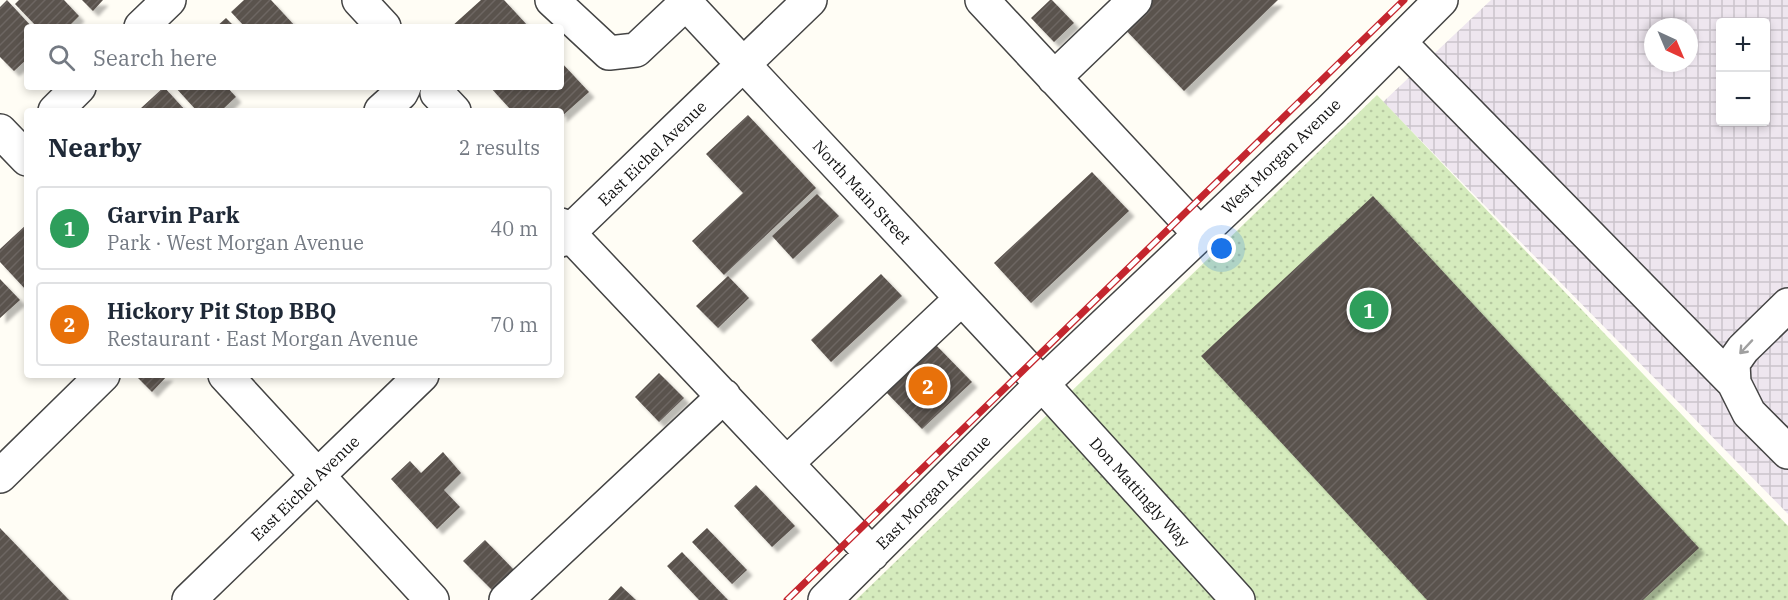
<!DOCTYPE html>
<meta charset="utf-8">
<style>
:root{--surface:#fff;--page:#f6f6f7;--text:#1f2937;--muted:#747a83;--line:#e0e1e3;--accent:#c4262e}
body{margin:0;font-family:"IBM Plex Serif",serif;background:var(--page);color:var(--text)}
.controls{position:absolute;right:18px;top:18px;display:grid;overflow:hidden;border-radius:6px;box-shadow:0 3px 9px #0003}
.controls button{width:54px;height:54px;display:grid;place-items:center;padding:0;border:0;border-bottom:2px solid var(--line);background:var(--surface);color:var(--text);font:30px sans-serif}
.compass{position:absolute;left:1644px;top:18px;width:54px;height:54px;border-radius:50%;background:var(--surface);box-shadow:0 3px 9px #0003;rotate:136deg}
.you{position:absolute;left:1222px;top:249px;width:21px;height:21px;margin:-15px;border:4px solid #fff;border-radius:50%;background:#1a73e8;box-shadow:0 0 0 9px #1a73e833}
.badge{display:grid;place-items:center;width:39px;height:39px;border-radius:50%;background:var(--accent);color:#fff;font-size:20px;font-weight:700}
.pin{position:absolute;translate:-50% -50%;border:3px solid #fff;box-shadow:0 2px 6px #0006}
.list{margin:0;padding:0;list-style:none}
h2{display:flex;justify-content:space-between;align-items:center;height:78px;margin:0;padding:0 24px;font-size:26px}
h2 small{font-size:20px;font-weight:400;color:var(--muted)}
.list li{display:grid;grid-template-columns:39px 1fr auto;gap:18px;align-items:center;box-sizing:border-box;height:84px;margin:0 12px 12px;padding:0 12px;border:2px solid var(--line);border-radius:6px}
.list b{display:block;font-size:22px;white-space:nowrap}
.list p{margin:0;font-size:20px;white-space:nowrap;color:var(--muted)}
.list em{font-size:20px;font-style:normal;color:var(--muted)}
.icon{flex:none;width:33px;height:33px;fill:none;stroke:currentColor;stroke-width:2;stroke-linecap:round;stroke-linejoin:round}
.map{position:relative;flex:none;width:1788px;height:600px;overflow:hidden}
.search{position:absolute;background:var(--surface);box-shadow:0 3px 9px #0003;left:24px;top:24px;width:540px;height:66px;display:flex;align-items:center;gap:15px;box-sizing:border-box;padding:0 21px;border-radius:6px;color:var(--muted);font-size:22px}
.panel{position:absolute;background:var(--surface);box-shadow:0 3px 9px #0003;left:24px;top:108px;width:540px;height:270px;border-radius:6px}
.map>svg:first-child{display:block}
</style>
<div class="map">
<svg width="1788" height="600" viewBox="0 0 1788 600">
<defs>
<pattern id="industrial-grid" width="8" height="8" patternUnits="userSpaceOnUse" patternTransform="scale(1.5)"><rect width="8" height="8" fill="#eee6ef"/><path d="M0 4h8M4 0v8" fill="none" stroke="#cbc4cc"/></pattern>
<pattern id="park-dots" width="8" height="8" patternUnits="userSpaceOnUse" patternTransform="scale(1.5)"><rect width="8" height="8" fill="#d5ebbd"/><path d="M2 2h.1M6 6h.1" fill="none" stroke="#b6c8a1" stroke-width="1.8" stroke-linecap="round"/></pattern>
<pattern id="building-hatch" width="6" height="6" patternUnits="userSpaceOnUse" patternTransform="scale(1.5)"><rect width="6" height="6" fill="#5a524d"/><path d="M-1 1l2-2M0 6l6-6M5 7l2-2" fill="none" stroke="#6d6662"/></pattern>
<filter id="shadow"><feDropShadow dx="5.5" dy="5.5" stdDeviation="1.5" flood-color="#0004"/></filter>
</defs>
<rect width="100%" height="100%" fill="#fffdf5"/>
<path fill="url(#industrial-grid)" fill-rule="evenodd" d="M1491,0H1788V514L1383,102ZM1720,22H1766V122H1720ZM1653,27H1689V63H1653Z"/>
<path fill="url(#park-dots)" d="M1377,95L1788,526V600H856Z"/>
<path fill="url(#building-hatch)" filter="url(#shadow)" d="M7,0L32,27H27V59L14,71L0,57V7Z
M19,0H64L79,16L68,27H37L15,4Z
M82,0H103L93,11Z
M244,0H271L296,27H245L231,12Z
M481,0H504L529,27H451Z
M1050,0H1052L1074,23L1054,42L1031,18Z
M1143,0H1278L1184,91L1119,23Z
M226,18L235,27H216Z
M561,62L589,92L561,117V111H512L490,87H561Z
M164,87L186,111H141L140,109Z
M175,87H227L236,97L221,111H197Z
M748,115L816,188L724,275L692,241L743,193L706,154Z
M1092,172L1129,211L1031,303L994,263Z
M817,194L839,216L793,259L772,236Z
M1373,196L1699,548L1643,600H1427L1201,356Z
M27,224V291L0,262V249Z
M881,274L902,296L831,362L811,340Z
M728,276L749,298L718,328L696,306Z
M0,279L20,300L0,318Z
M935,344L972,382L922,429L885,391Z
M659,373L684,398L659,422L635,397Z
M135,375H168L152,392Z
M443,452L461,473L444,490L460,507L437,529L391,479L410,461L421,473Z
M756,485L795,526L772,547L734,506Z
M0,528L69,600H0Z
M707,528L747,570L732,584L692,542Z
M485,540L515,571L494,592L463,561Z
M682,552L728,600H699L667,566Z
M621,586L636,600H608Z"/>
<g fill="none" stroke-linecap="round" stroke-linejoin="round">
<defs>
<path id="minor" d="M359,0L384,27
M552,0L609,53L636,50L686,3
M683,0L1042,384L1238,600
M982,0L1200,234
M141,27L169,0
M1399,42L1734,383
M1054,78L1135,0
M437,93L454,111
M55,111L79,87
M381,111L401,93L404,87
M0,131L27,159
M561,225L872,554
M561,240L810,0
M1788,305L1743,349L1733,363L1734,383L1749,413L1788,452
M225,375L432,600
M787,463L961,299
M0,476L103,375
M189,600L422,375
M506,600L724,396
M825,600L1042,384L1330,111L1441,0"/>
</defs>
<use href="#minor" stroke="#444" stroke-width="36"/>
<use href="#minor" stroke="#fff" stroke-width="33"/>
<defs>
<path id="rail" d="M787,600L1404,0"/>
</defs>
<use href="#rail" stroke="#c4262e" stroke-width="7"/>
<use href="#rail" stroke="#fff" stroke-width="4.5" stroke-dasharray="14" stroke-linecap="butt"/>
</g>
<defs><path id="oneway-shaft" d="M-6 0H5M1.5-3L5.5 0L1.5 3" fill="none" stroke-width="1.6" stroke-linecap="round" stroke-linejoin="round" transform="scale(1.5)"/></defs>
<use stroke="#a0a0a0" href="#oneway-shaft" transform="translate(1746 347) rotate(133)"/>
<g text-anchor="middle" stroke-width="6" stroke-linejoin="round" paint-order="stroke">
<g font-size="16" fill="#111" stroke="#fff">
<text transform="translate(652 153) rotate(-44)" y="6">East Eichel Avenue</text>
<text transform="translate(1281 156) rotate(-44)" y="6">West Morgan Avenue</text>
<text transform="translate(862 192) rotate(47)" y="6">North Main Street</text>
<text transform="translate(305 488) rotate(-44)" y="6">East Eichel Avenue</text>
<text transform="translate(933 492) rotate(-45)" y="6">East Morgan Avenue</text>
<text transform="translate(1140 492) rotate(48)" y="6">Don Mattingly Way</text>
</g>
</g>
</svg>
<div class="controls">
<button>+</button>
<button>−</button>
</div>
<svg class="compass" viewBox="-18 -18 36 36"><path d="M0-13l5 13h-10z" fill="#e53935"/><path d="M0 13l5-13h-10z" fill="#747a83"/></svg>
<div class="you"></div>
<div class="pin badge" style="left:1369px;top:310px;background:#2e9e5b">1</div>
<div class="pin badge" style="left:928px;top:386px;background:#e8710a">2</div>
<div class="search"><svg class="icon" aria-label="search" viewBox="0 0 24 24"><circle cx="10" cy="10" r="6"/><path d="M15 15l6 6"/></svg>Search here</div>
<section class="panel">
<h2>Nearby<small>2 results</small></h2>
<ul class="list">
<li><span class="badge" style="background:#2e9e5b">1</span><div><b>Garvin Park</b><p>Park · West Morgan Avenue</p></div><em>40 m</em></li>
<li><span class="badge" style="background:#e8710a">2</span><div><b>Hickory Pit Stop BBQ</b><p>Restaurant · East Morgan Avenue</p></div><em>70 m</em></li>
</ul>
</section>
</div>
